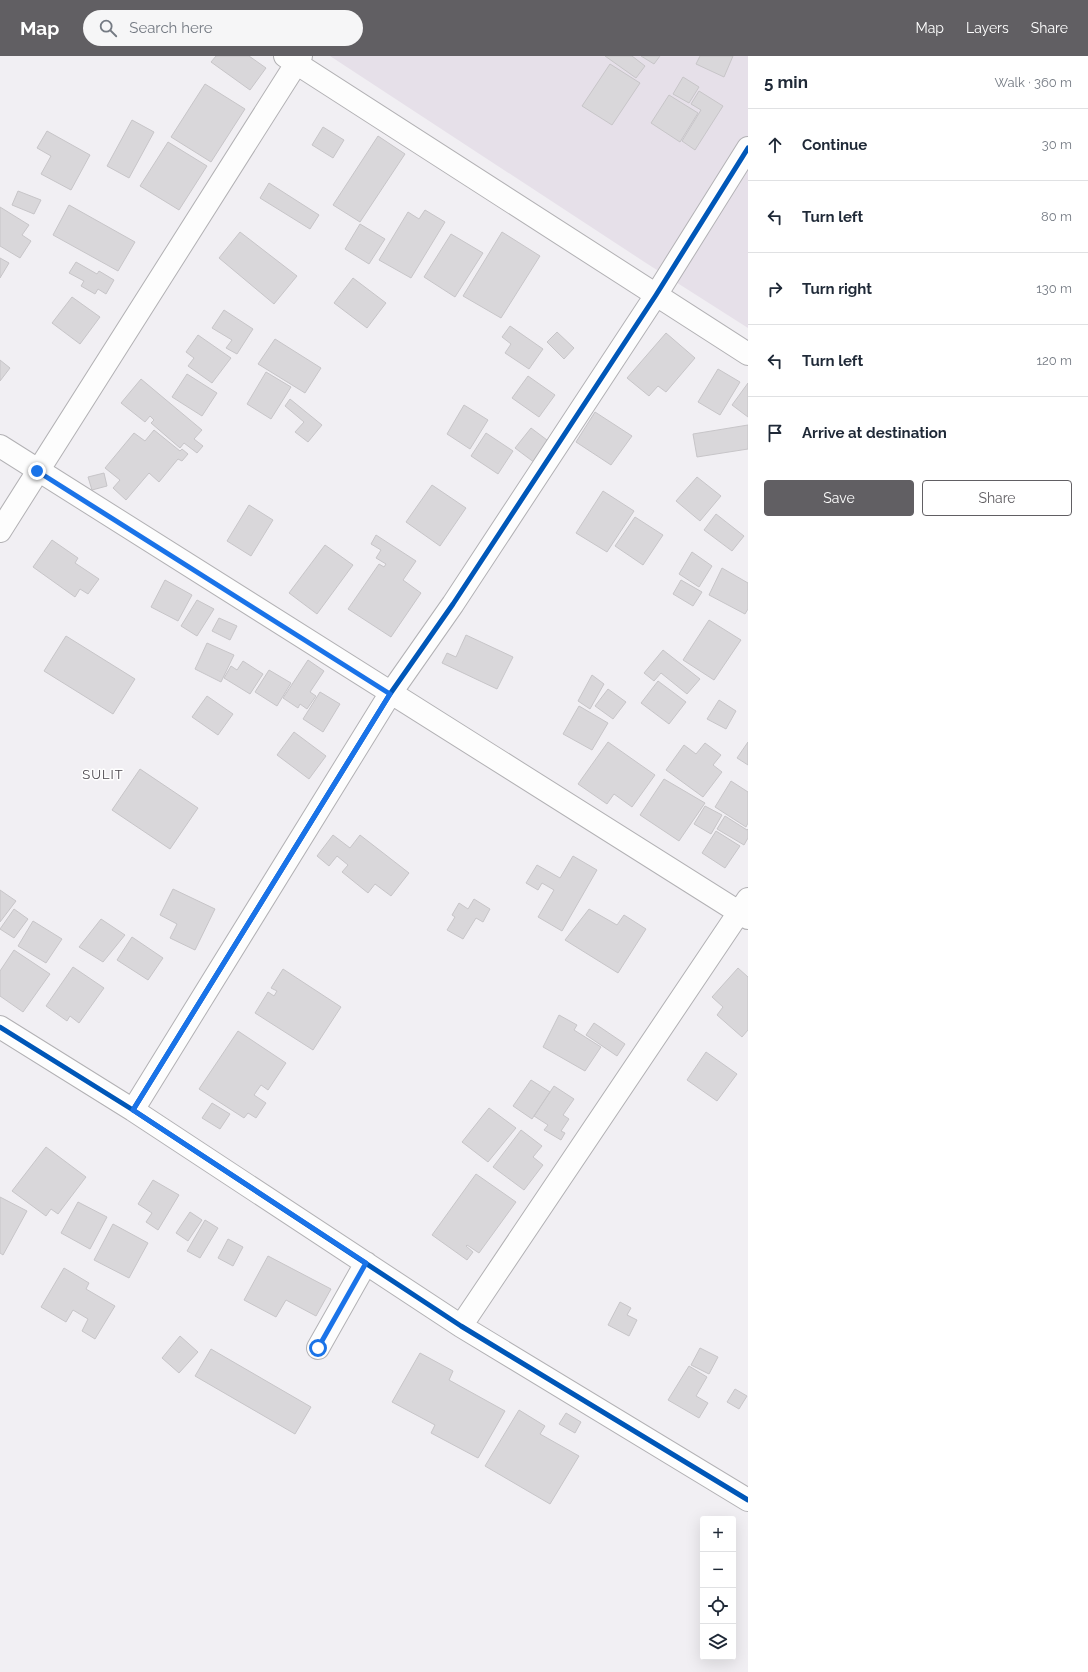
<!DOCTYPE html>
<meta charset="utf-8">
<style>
:root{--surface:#fff;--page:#f6f6f7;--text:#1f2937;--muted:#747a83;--line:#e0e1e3;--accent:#615f63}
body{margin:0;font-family:Raleway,sans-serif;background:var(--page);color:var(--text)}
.controls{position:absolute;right:12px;bottom:12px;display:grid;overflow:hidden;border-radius:4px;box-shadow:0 4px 16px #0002}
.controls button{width:36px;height:36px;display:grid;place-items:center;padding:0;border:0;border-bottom:1px solid var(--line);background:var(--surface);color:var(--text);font:20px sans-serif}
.stop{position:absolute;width:12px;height:12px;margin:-9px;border:3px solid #1a73e8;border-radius:50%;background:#fff}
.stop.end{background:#1a73e8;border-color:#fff;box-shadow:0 1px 4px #0008}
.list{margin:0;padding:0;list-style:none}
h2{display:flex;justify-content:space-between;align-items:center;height:52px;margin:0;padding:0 16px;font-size:17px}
h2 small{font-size:13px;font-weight:400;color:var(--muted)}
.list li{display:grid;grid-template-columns:26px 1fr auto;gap:12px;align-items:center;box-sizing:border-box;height:72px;padding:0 16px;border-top:1px solid var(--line)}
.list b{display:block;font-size:15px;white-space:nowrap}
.list em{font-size:13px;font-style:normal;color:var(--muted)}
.actions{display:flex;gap:8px;padding:12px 16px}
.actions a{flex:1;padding:9px 0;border:1px solid var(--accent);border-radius:4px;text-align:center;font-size:14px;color:var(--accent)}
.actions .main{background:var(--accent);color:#fff}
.icon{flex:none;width:22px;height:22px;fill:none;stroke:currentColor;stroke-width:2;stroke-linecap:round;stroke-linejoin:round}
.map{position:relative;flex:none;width:748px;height:1616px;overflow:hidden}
header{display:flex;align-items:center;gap:24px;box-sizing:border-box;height:56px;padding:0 20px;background:var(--accent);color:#fff}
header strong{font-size:19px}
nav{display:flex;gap:22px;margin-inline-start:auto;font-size:14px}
.search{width:280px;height:36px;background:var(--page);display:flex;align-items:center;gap:10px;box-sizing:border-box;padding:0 14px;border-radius:22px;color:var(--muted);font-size:15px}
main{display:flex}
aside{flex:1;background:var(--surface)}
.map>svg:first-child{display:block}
</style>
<header>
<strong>Map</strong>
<div class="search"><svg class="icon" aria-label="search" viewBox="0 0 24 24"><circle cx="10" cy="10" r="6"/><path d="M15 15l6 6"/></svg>Search here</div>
<nav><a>Map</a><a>Layers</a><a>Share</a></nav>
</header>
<main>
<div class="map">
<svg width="748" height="1616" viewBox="0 0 748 1616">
<rect width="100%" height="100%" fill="#f1eff3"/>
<path fill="#e6e0e9" d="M330,0H748V272L646,207Z"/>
<path fill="#d9d7da" stroke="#c7c5c8" d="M216,0H249L266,12L250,34L211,6Z
M605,0H632L645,10L636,22Z
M641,0H660L654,8Z
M700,0H733L724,21L696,8Z
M610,8L640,27L612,69L582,50Z
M683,21L699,31L689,47L673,38Z
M205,28L245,53L211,106L171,81Z
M699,35L723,50L695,94L682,85L701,54L691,48Z
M669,39L698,57L680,86L651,67Z
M132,64L154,76L129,122L107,110Z
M323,71L344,84L333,102L312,89Z
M47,75L90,99L71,134L41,118L51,100L37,92Z
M378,80L405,98L360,166L333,149Z
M168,86L207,110L179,154L140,130Z
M269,127L319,159L310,173L260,142Z
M18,135L41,144L34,158L12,149Z
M69,149L135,186L118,215L53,179Z
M0,151L29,169L22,179L31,185L20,202L0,190Z
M425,154L445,166L411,222L379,204L408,156L419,163Z
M360,168L385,183L369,208L345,193Z
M240,176L297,220L274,248L219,202Z
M502,176L540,200L501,262L463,240Z
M451,178L483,197L455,241L424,221Z
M0,202L9,207L0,222Z
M76,206L97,218L99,215L114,224L106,238L98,233L95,238L81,230L84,225L69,217Z
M353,222L386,247L367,272L334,247Z
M72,241L100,261L80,288L52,267Z
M224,254L253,273L237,298L226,292L232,284L212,272Z
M510,270L543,293L529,313L505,297L511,288L502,281Z
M557,276L574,292L564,303L547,286Z
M666,277L695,302L666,336L658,330L649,340L627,322Z
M198,279L231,302L212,327L188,310L194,302L186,296Z
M275,283L321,312L305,337L258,308Z
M0,304L10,312L0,325Z
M718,313L740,326L720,359L698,346Z
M266,316L291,331L271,363L247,348Z
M187,318L217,337L202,360L172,341Z
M528,320L555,339L539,361L512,342Z
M141,323L202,374L194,383L203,390L197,397L184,387L180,392L151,367L154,364L150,360L145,366L121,347Z
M748,327V361L732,349Z
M290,343L322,369L308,386L295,376L304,366L285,350Z
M464,349L488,364L470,393L447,378Z
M595,356L632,380L611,409L576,386Z
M748,369V393L697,401L693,378Z
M531,372L551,387L535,407L515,392Z
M154,374L180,395L182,393L188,398L182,405L178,403L159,426L149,417L126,444L113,432L120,424L105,412L134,377L145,385Z
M486,377L513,395L498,418L471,400Z
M104,417L107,430L92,434L88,421Z
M697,421L721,440L700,465L676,445Z
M432,429L466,452L440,490L406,466Z
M603,435L634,455L607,496L576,477Z
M249,449L273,464L251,500L227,485Z
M716,458L744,480L732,495L704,474Z
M635,461L663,479L643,509L615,490Z
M376,479L416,505L403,524L421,537L391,581L348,553L379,508L384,511L386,508L376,502L381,494L371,488Z
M52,484L78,502L75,507L99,523L88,538L80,533L75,541L33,511Z
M325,489L353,509L317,558L289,537Z
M692,496L712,510L699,531L679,518Z
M722,512L748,527V553L745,558L709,539Z
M165,524L192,539L178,565L151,551Z
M681,524L702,536L693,550L673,538Z
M197,544L214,553L197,580L181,570Z
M219,562L237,570L230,584L212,575Z
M709,564L741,584L714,624L683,604Z
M466,579L513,601L497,633L442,607L447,597L456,601Z
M66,580L135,623L113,658L44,615Z
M207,587L234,599L221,626L195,613Z
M663,594L700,623L687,638L661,617L654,625L644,617Z
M308,604L324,615L310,636L316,640L307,653L300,648L298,652L283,642Z
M243,605L263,618L250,638L224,622L231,610L237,614Z
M269,614L291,627L277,650L255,636Z
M592,619L604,628L590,653L578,645Z
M658,625L686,646L669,668L641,647Z
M608,633L626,646L613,663L595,650Z
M320,636L340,648L323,676L303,663Z
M207,640L233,658L218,679L192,661Z
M719,644L736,655L726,673L707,663Z
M579,650L608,667L592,694L563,678Z
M294,676L326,700L309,723L277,699Z
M608,686L655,719L632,751L614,738L607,748L578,728Z
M748,686V709L737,702Z
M705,687L721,699L713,709L722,716L703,741L666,714L684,689L696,698Z
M140,713L198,752L170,793L112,754Z
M664,723L705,747L679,785L640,759Z
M731,725L748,736V767L746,771L715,751Z
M705,750L722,759L711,778L694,768Z
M725,760L747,774L748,773V782L744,789L717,773Z
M716,775L740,790L725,812L702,797Z
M333,779L350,792L360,779L409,817L391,840L375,828L368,837L342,816L348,809L337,800L329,810L317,800Z
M573,800L597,814L562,875L538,861L554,834L542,827L538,834L526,827L537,809L560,822Z
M173,833L215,853L195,894L170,882L177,868L160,859Z
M0,834L16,845L0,866Z
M474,843L490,853L483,866L476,862L463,883L447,874L455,861L452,859L459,847L468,853Z
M14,853L28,863L14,882L0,873Z
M589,853L617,869L624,859L646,873L618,917L565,884Z
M101,863L125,879L103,906L79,891Z
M33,865L62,883L46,907L18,890Z
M132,881L163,902L148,924L117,904Z
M14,894L50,918L23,956L0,940V915Z
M73,911L104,932L79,967L70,960L67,965L46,950Z
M738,912L748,921V974L742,981L717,959L723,951L712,941Z
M283,913L341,951L313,994L255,957L268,936L274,940L277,935L271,932Z
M559,959L577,969L574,974L601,991L585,1015L543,991Z
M594,967L625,988L617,1000L586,979Z
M238,975L286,1007L268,1034L261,1029L254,1039L266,1047L256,1062L248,1057L244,1062L199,1033Z
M706,996L737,1018L717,1045L687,1024Z
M531,1024L550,1036L532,1063L513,1050Z
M554,1030L574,1043L563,1059L569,1063L561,1075L565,1077L561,1084L544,1074L548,1069L534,1060Z
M212,1047L230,1058L220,1073L202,1062Z
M489,1052L516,1072L488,1106L462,1086Z
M521,1074L542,1090L533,1101L543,1109L524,1134L493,1111Z
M46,1091L86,1121L58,1158L51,1153L46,1160L12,1135Z
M476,1118L516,1146L479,1197L467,1189L466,1190L473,1196L467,1204L432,1179Z
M153,1124L179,1139L158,1174L146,1166L152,1157L138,1148Z
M0,1141L27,1155L3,1199L0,1197Z
M78,1146L107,1161L90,1193L61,1177Z
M190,1156L202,1164L188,1185L176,1177Z
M205,1164L218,1172L200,1202L187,1195Z
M113,1168L148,1187L129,1222L94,1204Z
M228,1183L243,1191L233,1210L218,1202Z
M268,1200L331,1233L316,1260L286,1244L276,1261L244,1244Z
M64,1212L89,1227L86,1233L115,1250L95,1283L82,1275L88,1263L73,1254L66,1266L41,1251Z
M620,1246L631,1252L627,1259L637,1264L629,1280L608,1269Z
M180,1280L198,1296L179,1317L162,1302Z
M700,1292L718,1301L709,1318L691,1309Z
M211,1293L311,1351L295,1378L195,1320Z
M420,1297L453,1315L449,1324L505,1355L478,1402L431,1377L435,1369L392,1346Z
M689,1310L707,1321L696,1340L708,1347L699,1362L668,1344Z
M735,1333L747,1340L739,1353L727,1346Z
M519,1354L545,1370L540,1378L579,1400L550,1448L485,1410Z
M566,1357L581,1366L575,1377L559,1368Z"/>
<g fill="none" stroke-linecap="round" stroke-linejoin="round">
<defs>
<path id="minor" d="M285,0L748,298
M0,390L748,862
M0,475L301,0
M0,971L133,1054L461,1270L748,1444
M133,1054L390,638L453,548L656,239L748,92
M461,1270L748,843
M318,1292L366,1207"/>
</defs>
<use href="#minor" stroke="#b2b1b4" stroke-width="24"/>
<use href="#minor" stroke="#fdfdfd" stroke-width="22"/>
<defs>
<path id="cycleway" d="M0,971L133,1054L461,1270L748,1444
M133,1054L390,638L453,548L656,239L748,92"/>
</defs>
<use href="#cycleway" stroke="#fff" stroke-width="8"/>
<use href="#cycleway" stroke="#0057b8" stroke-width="5"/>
</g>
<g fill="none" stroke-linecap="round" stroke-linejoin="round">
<path stroke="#1a73e8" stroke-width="5" d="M37,415L390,638L133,1054L366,1207L318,1292"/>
</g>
<g text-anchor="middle" stroke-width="3" stroke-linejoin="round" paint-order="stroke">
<g font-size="13" letter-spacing="1" fill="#48434a" stroke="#fff">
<text x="103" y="723">SULIT</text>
</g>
</g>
</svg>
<div class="controls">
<button>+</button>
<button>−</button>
<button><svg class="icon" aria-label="locate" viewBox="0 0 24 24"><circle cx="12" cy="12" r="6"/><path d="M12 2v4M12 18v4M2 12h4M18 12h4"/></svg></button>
<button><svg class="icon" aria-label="layers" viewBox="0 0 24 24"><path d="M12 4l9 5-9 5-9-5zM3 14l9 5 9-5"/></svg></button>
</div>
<div class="stop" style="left:318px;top:1292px"></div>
<div class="stop end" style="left:37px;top:415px"></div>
</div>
<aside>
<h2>5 min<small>Walk · 360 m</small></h2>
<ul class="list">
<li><svg class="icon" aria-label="ahead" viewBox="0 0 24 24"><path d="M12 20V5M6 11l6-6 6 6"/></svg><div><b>Continue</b></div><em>30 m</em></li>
<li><svg class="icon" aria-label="left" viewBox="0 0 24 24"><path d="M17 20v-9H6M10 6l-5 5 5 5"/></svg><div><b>Turn left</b></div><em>80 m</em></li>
<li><svg class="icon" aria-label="right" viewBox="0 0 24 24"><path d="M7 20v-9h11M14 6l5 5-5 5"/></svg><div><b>Turn right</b></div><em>130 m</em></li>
<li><svg class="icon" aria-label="left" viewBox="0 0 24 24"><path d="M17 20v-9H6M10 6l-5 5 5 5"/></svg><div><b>Turn left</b></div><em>120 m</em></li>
<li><svg class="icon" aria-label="arrive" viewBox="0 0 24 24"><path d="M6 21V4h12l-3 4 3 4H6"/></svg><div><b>Arrive at destination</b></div></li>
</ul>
<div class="actions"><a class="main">Save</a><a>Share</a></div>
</aside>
</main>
